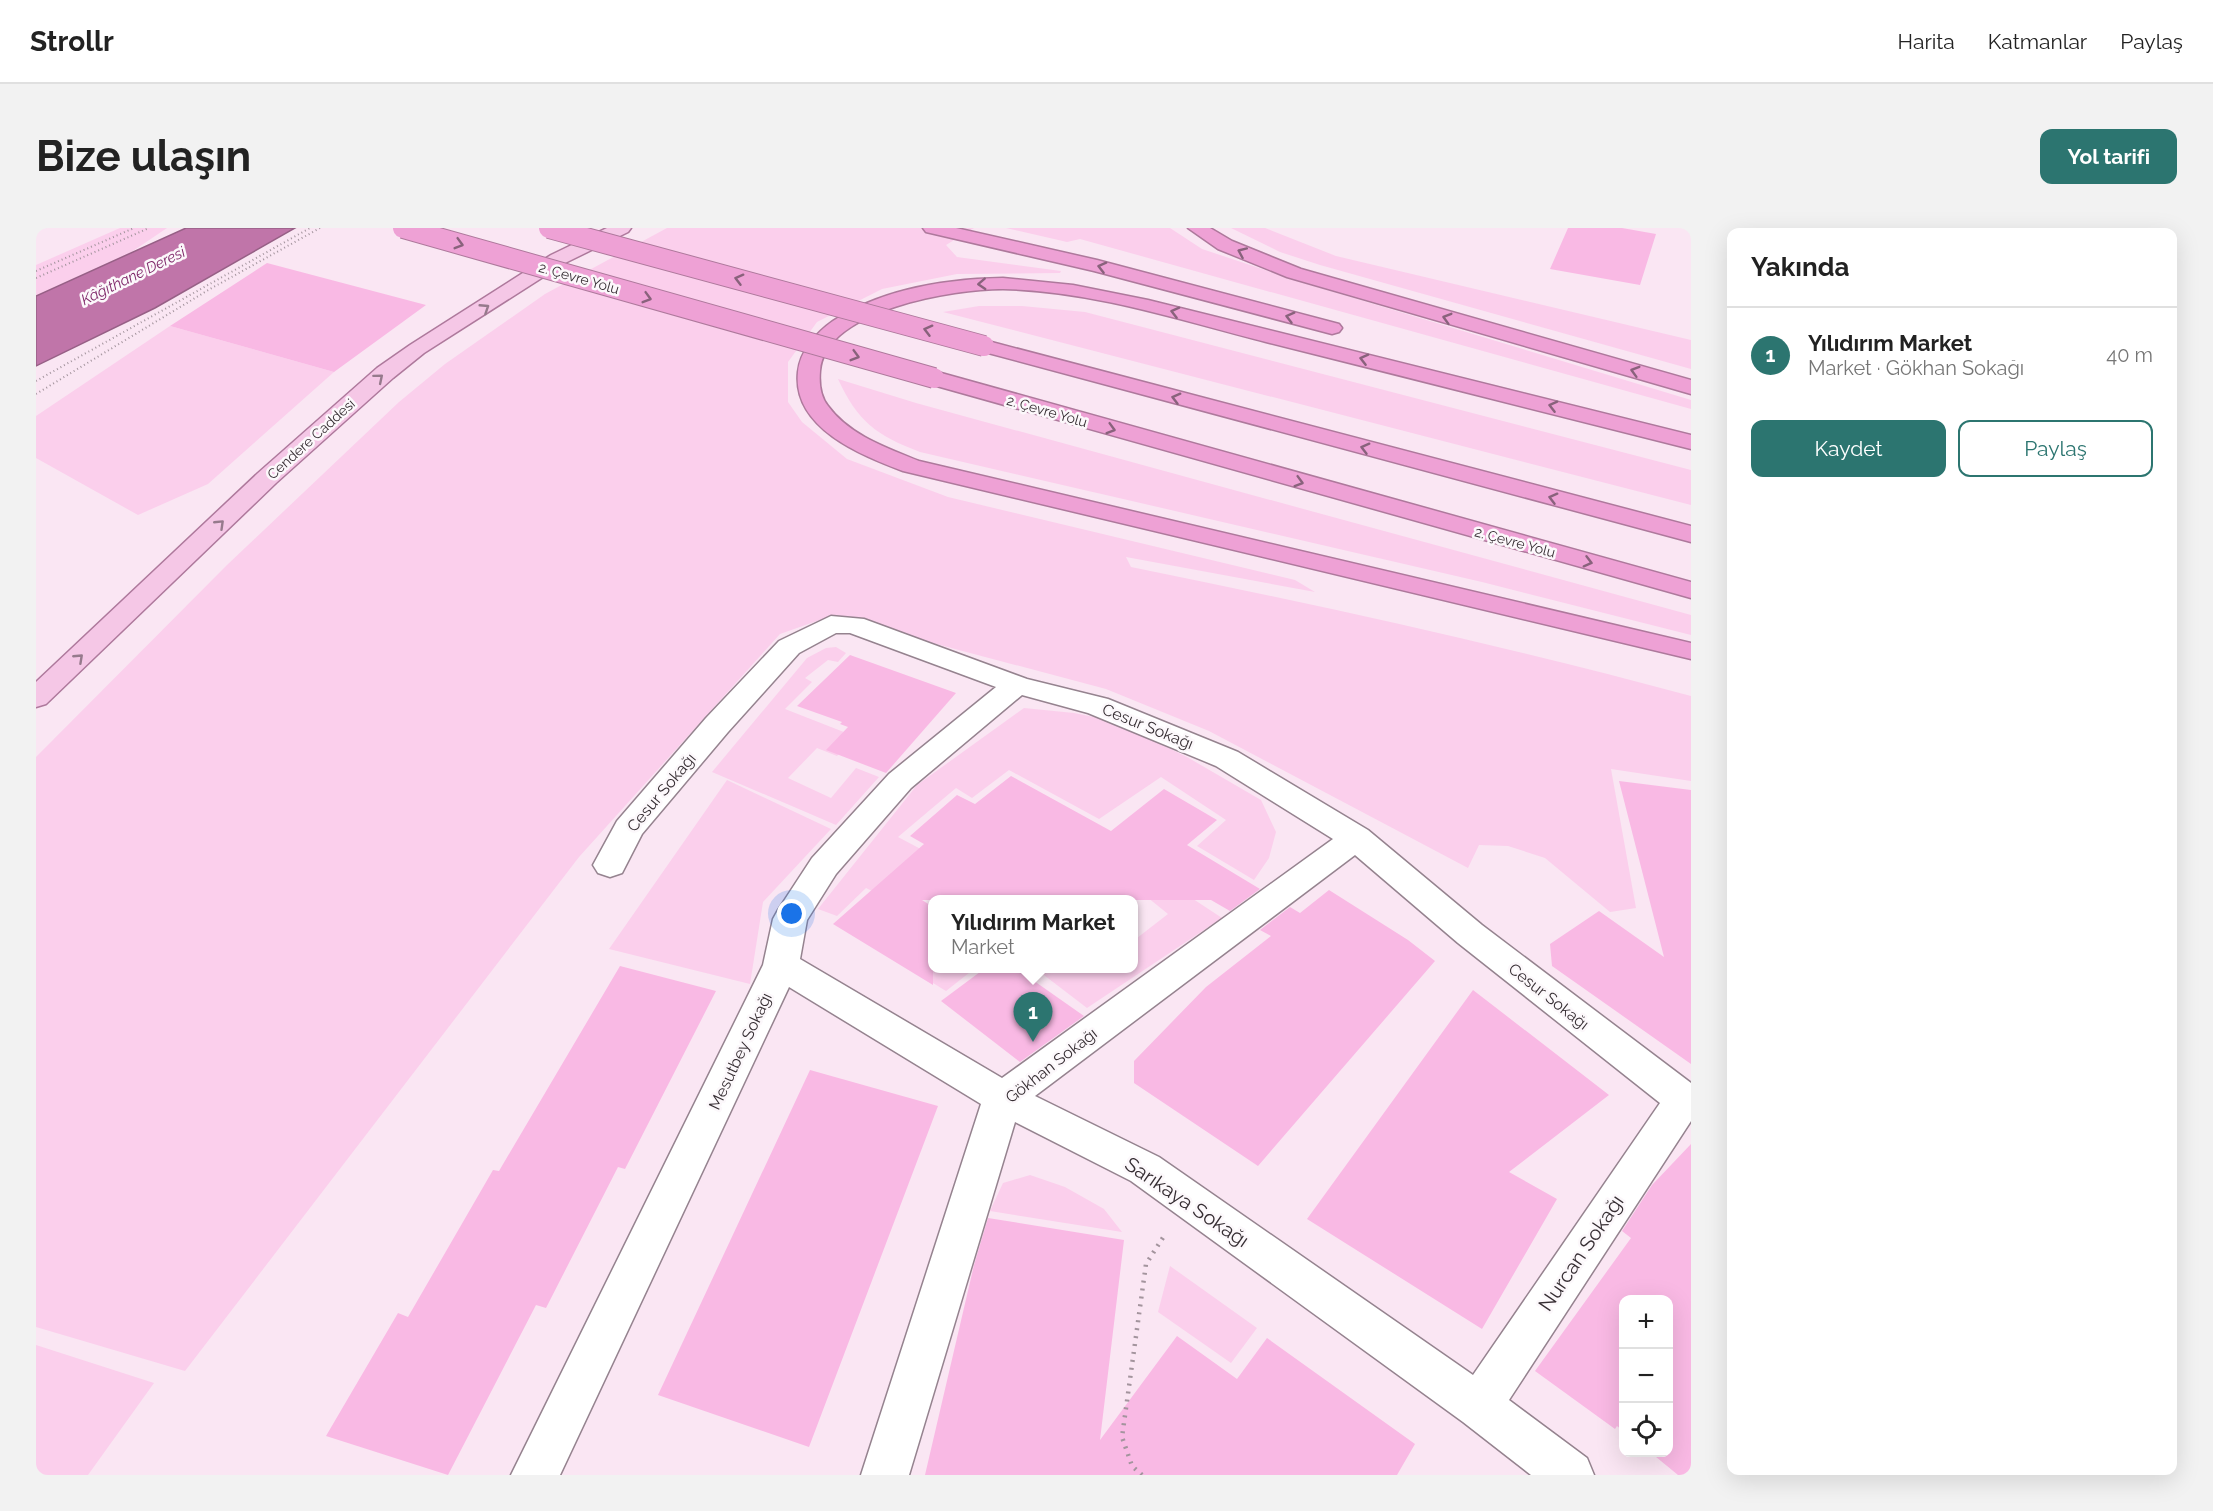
<!DOCTYPE html>
<html lang="tr">
<meta charset="utf-8">
<style>
:root{--surface:#fff;--page:#f2f2f2;--text:#222;--muted:#767676;--line:#e0e0e0;--accent:#2c7570}
body{margin:0;font-family:Raleway,sans-serif;background:var(--page);color:var(--text)}
.controls{position:absolute;right:18px;bottom:18px;display:grid;overflow:hidden;border-radius:12px;box-shadow:0 6px 24px #0002}
.controls button{width:54px;height:54px;display:grid;place-items:center;padding:0;border:0;border-bottom:2px solid var(--line);background:var(--surface);color:var(--text);font:30px sans-serif}
.you{position:absolute;left:756px;top:686px;width:21px;height:21px;margin:-15px;border:4px solid #fff;border-radius:50%;background:#1a73e8;box-shadow:0 0 0 9px #1a73e833}
.badge{display:grid;place-items:center;width:39px;height:39px;border-radius:50%;background:var(--accent);color:#fff;font-size:20px;font-weight:700}
.pin{position:absolute;translate:-50% -50px;filter:drop-shadow(0 2px 3px #0008)}
.pin::after{content:'';position:absolute;top:32px;width:21px;height:18px;background:inherit;clip-path:polygon(0 0,100% 0,50% 100%)}
.popup{position:absolute;left:892px;top:667px;width:210px;height:78px;box-sizing:border-box;display:grid;place-content:center;border-radius:12px;background:var(--surface);filter:drop-shadow(0 2px 4px #0005);font-size:20px;white-space:nowrap;color:var(--muted)}
.popup b{font-size:22px;color:var(--text)}
.popup::after{content:'';position:absolute;left:50%;top:100%;margin-left:-12px;border:12px solid transparent;border-top-color:var(--surface)}
.list{margin:0;padding:0;list-style:none}
h2{display:flex;justify-content:space-between;align-items:center;height:78px;margin:0;padding:0 24px;font-size:26px}
h2 small{font-size:20px;font-weight:400;color:var(--muted)}
.list li{display:grid;grid-template-columns:39px 1fr auto;gap:18px;align-items:center;box-sizing:border-box;height:96px;padding:0 24px;border-top:2px solid var(--line)}
.list b{display:block;font-size:22px;white-space:nowrap}
.list p{margin:0;font-size:20px;white-space:nowrap;color:var(--muted)}
.list em{font-size:20px;font-style:normal;color:var(--muted)}
.actions{display:flex;gap:12px;padding:18px 24px}
.actions a{flex:1;padding:14px 0;border:2px solid var(--accent);border-radius:12px;text-align:center;font-size:21px;color:var(--accent)}
.actions .main{background:var(--accent);color:#fff}
.icon{flex:none;width:33px;height:33px;fill:none;stroke:currentColor;stroke-width:2;stroke-linecap:round;stroke-linejoin:round}
.map{position:relative;flex:none;width:1655px;height:1247px;overflow:hidden;border-radius:12px}
header{display:flex;align-items:center;gap:36px;box-sizing:border-box;height:84px;padding:0 30px;background:var(--surface);border-bottom:2px solid var(--line)}
header strong{font-size:28px}
nav{display:flex;gap:33px;margin-inline-start:auto;font-size:21px}
.intro{display:flex;align-items:center;justify-content:space-between;box-sizing:border-box;height:144px;padding:0 36px}
h1{margin:0;font-size:42px}
.button{padding:15px 27px;border-radius:12px;background:var(--accent);color:#fff;font-size:21px;font-weight:700}
main{display:flex;gap:36px;padding:0 36px}
aside{flex:1;background:var(--surface);border-radius:12px;box-shadow:0 6px 24px #0002}
.map>svg:first-child{display:block}
</style>
<header>
<strong>Strollr</strong>
<nav><a>Harita</a><a>Katmanlar</a><a>Paylaş</a></nav>
</header>
<div class="intro"><h1>Bize ulaşın</h1><a class="button">Yol tarifi</a></div>
<main>
<div class="map">
<svg width="1655" height="1247" viewBox="0 0 1655 1247">
<rect width="100%" height="100%" fill="#fae6f3"/>
<path fill="#fbcfec" d="M84,0H131L91,27L0,68V37Z
M631,0H938L910,17L921,29L1025,43L1024,45L921,46L846,61L781,94L752,134V174L766,194L811,231L912,269L1259,352L1279,364L1090,329L1095,339C1283,377 1470,418 1655,468V553L1575,541L1600,680L1574,684L1509,630L1472,618L1443,617L1432,640L1173,503L1070,461L795,388L744,406L543,629L149,1143L0,1099V529L191,337L363,174L409,136L509,66Z
M970,0H1134L1166,21L1268,55L1655,172V181L1044,11L1031,14Z
M1195,0H1229L1300,28L1655,112V141L1284,37L1244,24Z
M943,78H986L1049,84L1655,242V277L907,84Z
M134,98L298,144L172,256L102,287L0,230V188Z
M802,151L880,175L1655,387V407L1446,354L884,224C840,207 822,194 802,151Z
M800,419L810,425L802,434L792,432L769,450L776,454L749,481L818,508L801,528L781,520L752,550L795,570L820,540L843,549L800,597L676,544L771,430L790,420Z
M988,480L1038,485L1078,493L1151,529L1225,572L1240,604L1233,630L1218,652L1161,618L1190,592L1125,549L1063,591L973,542L936,570L920,560L862,609L911,635L844,667L830,660L801,688L782,681L881,557Z
M691,552L795,601L727,674L714,756L573,721Z
M1130,653L1186,690L1051,780L1000,741L1098,740V707L1101,710L1132,686L1111,669Z
M896,740L938,741L910,763L884,747Z
M994,947L1029,959L1068,981L1086,1004L954,983L967,955Z
M1134,1038L1221,1100L1195,1135L1122,1084Z
M0,1117L118,1155L52,1247H0Z"/>
<path fill="#c075a9" stroke="#976086" stroke-width="1.5" d="M150,0H259L119,80L0,138V68Z"/>
<path fill="#f9b9e4" d="M1532,0H1586L1620,6L1604,57L1514,41Z
M231,35L390,77L298,144L134,98Z
M814,427L920,465L850,545L790,522L812,499L804,496L806,494L761,478Z
M975,548L1075,603L1128,561L1181,592L1151,617L1224,661L1194,683L1175,672H886L897,679V757L797,696L888,616L874,608L921,567L939,576Z
M1583,553L1655,562V836L1516,738L1514,716L1563,683L1628,729Z
M1293,662L1372,712L1399,733L1222,938L1098,855V833L1170,759L1235,708L1224,702L1254,679L1264,685Z
M584,738L680,763L589,941L582,939L510,1080L500,1077L412,1247L290,1208L362,1085L372,1089L457,942L463,943Z
M948,741H981L1048,788L984,834L905,773Z
M1437,762L1573,867L1473,944L1521,971L1446,1101L1271,991Z
M774,842L902,878L773,1219L622,1167Z
M1655,916V1247H1642L1614,1224H1632V1071H1587V1203L1581,1198L1579,1201L1499,1143L1595,1010L1586,1003L1616,957Z
M952,990L1088,1012L1064,1212L1141,1108L1201,1151L1231,1110L1379,1216L1361,1247H889L938,1037Z"/>
<g fill="none" stroke-linecap="round" stroke-linejoin="round">
<defs>
<path id="minor" d="M795,388L828,391L991,451L1072,471L1202,524L1332,602L1446,697L1655,855V893L1473,1172L1551,1230L1558,1247H1495L1427,1194L1095,953L979,894L873,1247H825L945,876L753,759L524,1247H475L727,737L737,691L742,682L776,630L853,546L960,459L814,405H800L763,425L692,504L606,606L586,645L574,649L562,645L557,637L581,593L670,490L743,413ZM986,467L1052,485L1180,538L1297,611L966,850L764,731L771,692L800,646L875,560ZM1319,627L1422,715L1624,875L1437,1147L1123,929L999,868Z"/>
<path id="primary" d="M571,0H595L592,4L529,35L388,125L357,150L240,255L10,476L0,479V454L222,245L341,140L374,117L515,27Z"/>
<path id="motorway" d="M887,0H920L1061,32L1303,96L1306,100L1303,104L1296,106L1058,43L890,4Z
M1152,0H1174L1196,13L1265,41L1655,152V166L1251,49L1182,21Z
M967,50L1037,57L1112,72L1655,207V221C1515,186 1375,150 1234,115C1147,93 1058,63 967,61C919,61 789,81 784,143C783,155 784,168 792,178C813,207 851,220 883,233L1655,415V431L867,243C825,227 756,200 762,144C764,123 780,105 797,93C846,61 910,51 967,50Z
M948,112L1655,298V314L941,122L937,118L941,114Z
M898,143L1655,354V370L890,155L887,150L890,145Z"/>
</defs>
<use href="#minor" stroke="#95838f" stroke-width="3"/>
<use href="#primary" stroke="#ae799c" stroke-width="3"/>
<use href="#motorway" stroke="#ae799c" stroke-width="3"/>
<path stroke="#a3949d" stroke-width="2" stroke-dasharray="1 3" stroke-linecap="butt" d="M0,43L98,0
M0,50L113,0
M0,153L274,0
M0,166L174,61L284,0"/>
<path stroke="#a3949d" stroke-width="4.5" stroke-dasharray="2 6" stroke-linecap="butt" d="M1106,1247L1096,1238L1086,1209L1110,1036L1128,1008"/>
<use href="#minor" fill="#fff" fill-rule="evenodd"/>
<use href="#primary" fill="#f5c7e6" fill-rule="evenodd"/>
<use href="#motorway" fill="#eea1d5" fill-rule="evenodd"/>
<defs>
<path id="motorway-bridge" d="M367,0L898,150
M513,0L948,118"/>
</defs>
<use href="#motorway-bridge" stroke="#ae799c" stroke-width="22" stroke-linecap="butt"/>
<use href="#motorway-bridge" stroke="#eea1d5" stroke-width="20"/>
</g>
<defs><path id="oneway-chevron" d="M-2-3.5L2.5 0L-2 3.5" fill="none" stroke-width="1.6" stroke-linecap="round" stroke-linejoin="round" transform="scale(1.5)"/></defs>
<g stroke="#89627c">
<use href="#oneway-chevron" transform="translate(423 16) rotate(16)"/>
<use href="#oneway-chevron" transform="translate(1206 24) rotate(-156)"/>
<use href="#oneway-chevron" transform="translate(1066 39) rotate(-166)"/>
<use href="#oneway-chevron" transform="translate(703 51) rotate(-165)"/>
<use href="#oneway-chevron" transform="translate(946 56) rotate(177)"/>
<use href="#oneway-chevron" transform="translate(611 70) rotate(16)"/>
<use href="#oneway-chevron" transform="translate(1139 84) rotate(-166)"/>
<use href="#oneway-chevron" transform="translate(1254 89) rotate(-165)"/>
<use href="#oneway-chevron" transform="translate(1411 90) rotate(-164)"/>
<use href="#oneway-chevron" transform="translate(892 102) rotate(-165)"/>
<use href="#oneway-chevron" transform="translate(819 128) rotate(16)"/>
<use href="#oneway-chevron" transform="translate(1328 131) rotate(-166)"/>
<use href="#oneway-chevron" transform="translate(1599 143) rotate(-164)"/>
<use href="#oneway-chevron" transform="translate(1140 170) rotate(-165)"/>
<use href="#oneway-chevron" transform="translate(1517 178) rotate(-166)"/>
<use href="#oneway-chevron" transform="translate(1075 201) rotate(16)"/>
<use href="#oneway-chevron" transform="translate(1329 220) rotate(-165)"/>
<use href="#oneway-chevron" transform="translate(1263 254) rotate(16)"/>
<use href="#oneway-chevron" transform="translate(1517 270) rotate(-165)"/>
<use href="#oneway-chevron" transform="translate(1552 334) rotate(15)"/>
</g>
<g stroke="#967a8c">
<use href="#oneway-chevron" transform="translate(449 80) rotate(-33)"/>
<use href="#oneway-chevron" transform="translate(343 150) rotate(-40)"/>
<use href="#oneway-chevron" transform="translate(184 296) rotate(-44)"/>
<use href="#oneway-chevron" transform="translate(43 430) rotate(-43)"/>
</g>
<g text-anchor="middle" stroke-width="5" stroke-linejoin="round" paint-order="stroke">
<g font-size="14" fill="#362e33" stroke="#fcf8fb">
<text transform="translate(543 50) rotate(16)" y="5">2. Çevre Yolu</text>
<text transform="translate(1011 183) rotate(16)" y="5">2. Çevre Yolu</text>
<text transform="translate(275 211) rotate(-42)" y="5">Cendere Caddesi</text>
<text transform="translate(1479 314) rotate(15)" y="5">2. Çevre Yolu</text>
</g>
<g font-size="15" font-style="italic" fill="#7e2568" stroke="#fcf8fb">
<text transform="translate(97 48) rotate(-26)" y="5">Kâğıthane Deresi</text>
</g>
<g font-size="16" fill="#362e33" stroke="#fcf8fb">
<text transform="translate(1112 498) rotate(22)" y="6">Cesur Sokağı</text>
<text transform="translate(625 564) rotate(-50)" y="6">Cesur Sokağı</text>
<text transform="translate(1513 768) rotate(38)" y="6">Cesur Sokağı</text>
<text transform="translate(704 823) rotate(-65)" y="6">Mesutbey Sokağı</text>
<text transform="translate(1015 837) rotate(-38)" y="6">Gökhan Sokağı</text>
</g>
<g font-size="20" fill="#362e33" stroke="#fcf8fb">
<text transform="translate(1151 974) rotate(34)" y="7">Sarıkaya Sokağı</text>
<text transform="translate(1545 1025) rotate(-56)" y="7">Nurcan Sokağı</text>
</g>
</g>
</svg>
<div class="controls">
<button>+</button>
<button>−</button>
<button><svg class="icon" aria-label="locate" viewBox="0 0 24 24"><circle cx="12" cy="12" r="6"/><path d="M12 2v4M12 18v4M2 12h4M18 12h4"/></svg></button>
</div>
<div class="you"></div>
<div class="pin badge" style="left:997px;top:814px">1</div>
<div class="popup"><b>Yılıdırım Market</b>Market</div>
</div>
<aside>
<h2>Yakında<small></small></h2>
<ul class="list">
<li><span class="badge">1</span><div><b>Yılıdırım Market</b><p>Market · Gökhan Sokağı</p></div><em>40 m</em></li>
</ul>
<div class="actions"><a class="main">Kaydet</a><a>Paylaş</a></div>
</aside>
</main>
